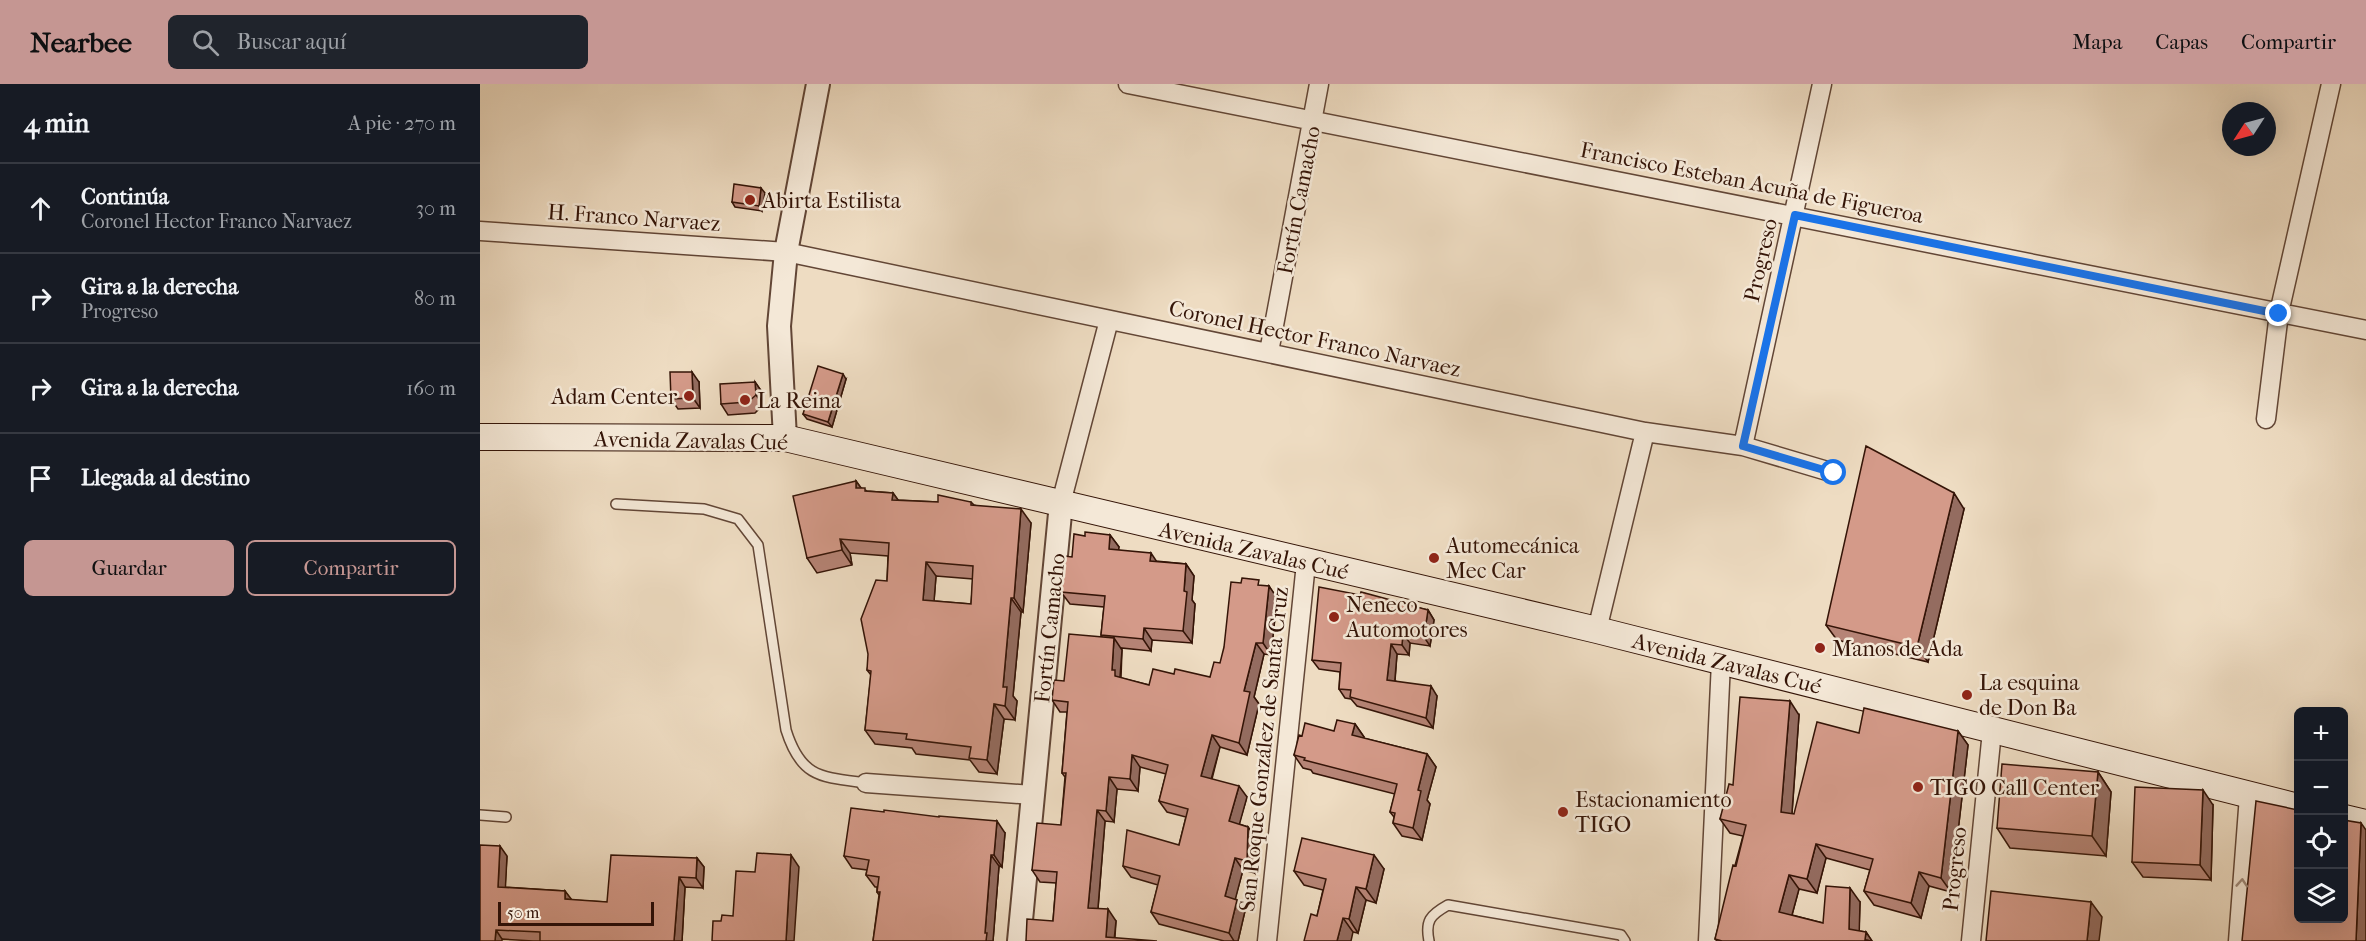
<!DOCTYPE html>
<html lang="es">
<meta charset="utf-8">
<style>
:root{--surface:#171b24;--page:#20242c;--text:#f1f3f6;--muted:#9ea1a6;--line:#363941;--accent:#c59692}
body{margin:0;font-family:"IM FELL French Canon",serif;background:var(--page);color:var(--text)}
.controls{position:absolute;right:18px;bottom:18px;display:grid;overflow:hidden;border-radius:9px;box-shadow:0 6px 24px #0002}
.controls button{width:54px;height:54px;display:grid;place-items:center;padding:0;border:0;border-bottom:2px solid var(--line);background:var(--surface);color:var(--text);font:30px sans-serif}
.compass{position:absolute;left:1742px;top:18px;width:54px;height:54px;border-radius:50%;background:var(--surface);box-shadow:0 6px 24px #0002;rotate:234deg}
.scale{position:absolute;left:18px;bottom:15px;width:156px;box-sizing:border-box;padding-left:6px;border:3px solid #341407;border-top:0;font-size:16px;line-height:21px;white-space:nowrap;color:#341407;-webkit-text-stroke:4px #f4e8d7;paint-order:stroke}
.stop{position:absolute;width:18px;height:18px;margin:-14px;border:4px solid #1a73e8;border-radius:50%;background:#fff}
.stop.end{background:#1a73e8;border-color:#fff;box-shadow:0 2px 6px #0008}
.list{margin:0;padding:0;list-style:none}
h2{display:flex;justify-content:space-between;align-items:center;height:78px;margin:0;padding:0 24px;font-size:26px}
h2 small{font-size:20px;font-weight:400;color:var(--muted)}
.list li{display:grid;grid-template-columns:39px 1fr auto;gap:18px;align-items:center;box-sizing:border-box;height:90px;padding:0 24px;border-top:2px solid var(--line)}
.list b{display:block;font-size:22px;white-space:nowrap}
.list p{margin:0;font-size:20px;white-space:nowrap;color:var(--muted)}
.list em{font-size:20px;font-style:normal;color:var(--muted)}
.actions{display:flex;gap:12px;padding:18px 24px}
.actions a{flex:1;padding:14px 0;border:2px solid var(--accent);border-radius:9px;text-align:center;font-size:21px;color:var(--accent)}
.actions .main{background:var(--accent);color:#111}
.icon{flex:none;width:33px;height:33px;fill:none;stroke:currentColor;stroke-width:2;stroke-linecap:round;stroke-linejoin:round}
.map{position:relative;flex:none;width:1886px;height:857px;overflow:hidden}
header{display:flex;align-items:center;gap:36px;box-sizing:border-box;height:84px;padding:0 30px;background:var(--accent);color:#111}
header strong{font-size:28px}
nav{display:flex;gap:33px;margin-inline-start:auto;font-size:21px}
.search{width:420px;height:54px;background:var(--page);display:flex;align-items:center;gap:15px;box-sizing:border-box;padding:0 21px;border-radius:9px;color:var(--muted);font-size:22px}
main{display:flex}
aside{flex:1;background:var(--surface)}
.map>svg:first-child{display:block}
</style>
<header>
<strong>Nearbee</strong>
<div class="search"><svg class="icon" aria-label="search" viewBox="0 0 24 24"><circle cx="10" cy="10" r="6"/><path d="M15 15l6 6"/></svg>Buscar aquí</div>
<nav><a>Mapa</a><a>Capas</a><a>Compartir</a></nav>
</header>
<main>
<aside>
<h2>4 min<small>A pie · 270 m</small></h2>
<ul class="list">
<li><svg class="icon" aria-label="ahead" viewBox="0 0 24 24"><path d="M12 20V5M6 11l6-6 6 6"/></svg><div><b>Continúa</b><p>Coronel Hector Franco Narvaez</p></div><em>30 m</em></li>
<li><svg class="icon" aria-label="right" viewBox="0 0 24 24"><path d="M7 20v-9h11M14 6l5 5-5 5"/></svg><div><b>Gira a la derecha</b><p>Progreso</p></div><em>80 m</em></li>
<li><svg class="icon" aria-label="right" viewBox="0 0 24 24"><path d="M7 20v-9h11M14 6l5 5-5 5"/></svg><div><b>Gira a la derecha</b></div><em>160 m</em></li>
<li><svg class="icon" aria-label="arrive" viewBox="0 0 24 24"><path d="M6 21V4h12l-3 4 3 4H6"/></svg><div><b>Llegada al destino</b></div></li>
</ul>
<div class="actions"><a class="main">Guardar</a><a>Compartir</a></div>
</aside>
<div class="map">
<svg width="1886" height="857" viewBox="0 0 1886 857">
<rect width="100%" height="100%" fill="#eedcc2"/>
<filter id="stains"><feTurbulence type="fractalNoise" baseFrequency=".00333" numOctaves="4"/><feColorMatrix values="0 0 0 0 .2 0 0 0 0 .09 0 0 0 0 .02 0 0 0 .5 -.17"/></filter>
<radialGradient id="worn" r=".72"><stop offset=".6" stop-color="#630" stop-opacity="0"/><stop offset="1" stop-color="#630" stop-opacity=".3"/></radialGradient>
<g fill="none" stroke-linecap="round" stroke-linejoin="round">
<defs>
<path id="service" d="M136,420L224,425L258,435L278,461L306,646C321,694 341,693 386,699
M0,731L26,733
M949,857C945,837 950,831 968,821L1141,851L1145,857"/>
<path id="minor" d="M648,0L1886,246
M0,147L306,168L1165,348L1263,362L1354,389
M789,268L839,0
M1786,335L1799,229L1851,0
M1263,362L1342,0
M581,419L629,236
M1117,546L1165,348
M386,699L552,711
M787,857L826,479
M1228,857L1241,578
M1491,857L1512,647
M1758,857L1769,712"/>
<path id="tertiary" d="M305,354L299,242L306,168L338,0
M539,857L581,419"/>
<path id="secondary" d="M0,353L305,354L1117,546L1818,723
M1864,734L1886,739"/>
</defs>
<use href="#service" stroke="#624636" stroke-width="12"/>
<use href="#minor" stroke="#624636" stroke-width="21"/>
<use href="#tertiary" stroke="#624636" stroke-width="26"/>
<use href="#secondary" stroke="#341407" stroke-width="28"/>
<use href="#service" stroke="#f4e8d7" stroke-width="9"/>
<use href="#minor" stroke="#f4e8d7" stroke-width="18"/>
<use href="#tertiary" stroke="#f4e8d7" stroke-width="22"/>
<use href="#secondary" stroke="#f4e8d7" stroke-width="26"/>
</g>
<path fill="#b68476" stroke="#341407" stroke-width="1.5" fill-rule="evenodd" d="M285,109L282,127L255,123L252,118Z
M366,295L352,343L327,335L323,330Z
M219,298L220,324L198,325L191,315Z
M275,298L282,308L283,321L275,329L248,331L241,320Z
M376,397L381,404L387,407L413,409L418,416L458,418H491L494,421L551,439L543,528H541L533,612L537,617L535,636L524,635L517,690L499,688L490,676L436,670L432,664L395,660L385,646L391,591L387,586L407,497L408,472L370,469L372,481L337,489L327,474ZM456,492L493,495L491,520L454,517Z
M1484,425L1448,578L1357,556L1346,541Z
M630,451L639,463L638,466L676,477L706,480L714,492L712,516L715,520L712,559L672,556L671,567L641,564L642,566L641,594L669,601L694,590L730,593L740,579L783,502H789L797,514L791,571L784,570L774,613L779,620L767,671L740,663L732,695L767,713L759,740L768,743L776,754L775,789L763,786L755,815L765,827L758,857H744L679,840L671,828L678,801L651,793L643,782L699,761L706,733L687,728L679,717L686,690L660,683L658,707L637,705L634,738L625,737L618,825L636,837L635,853L546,857L573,837L576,799L560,798L552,786L581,741L585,693L582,689L587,628H580L572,616L584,597L622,553L621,551L624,523L590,520L581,508L592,473L605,452Z
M880,511L948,526L954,536L950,562L930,559L929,571L917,570L915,597L957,612L953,644L877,622L871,615L865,614L859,605L860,588L839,585L832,576Z
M1319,631L1312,730H1314L1379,649L1478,647L1488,661L1471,808L1449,802L1441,834L1394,821L1384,807L1390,786L1346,774L1337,809L1319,805L1312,831L1343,839L1380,818L1379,847L1386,848L1392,857H1237L1235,855L1263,752L1250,749L1240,735L1253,701Z
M875,640L884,653L883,654L947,670L956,683L947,716L950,720L942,756L922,752L913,739L914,733L910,728L915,710L833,689L831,686L823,684L814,671L822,652L854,647Z
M1618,688L1631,708L1626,772L1530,764L1517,744Z
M1733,721L1731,796L1663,793L1652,778Z
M525,749L522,783L519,782L513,857H393L399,811L397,808V803H395L386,791L387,786L372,784L364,772Z
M27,772L25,803L85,807L91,816L127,818L217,774L224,783L223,804L205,803L202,857H53L22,855L0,857Z
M904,785L896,819L886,816L878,849L873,848L837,832L843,806L824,801L814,787Z"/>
<path fill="#946c60" stroke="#341407" stroke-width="1.5" d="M281,104L285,109L282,127L279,122Z
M212,288L219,298L220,324L213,314Z
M363,290L366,295L352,343L348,338Z
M275,298L282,308L283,321L276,311Z
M376,397L386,411L376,404Z
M413,409L423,423L412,416Z
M1474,409L1484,425L1448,578L1437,563Z
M541,425L551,439L543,528L534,514Z
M630,451L639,463L637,477L629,465Z
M360,455L370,469L372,481L362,466Z
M671,469L679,481L670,477Z
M446,478L456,492L453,530L443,516Z
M706,480L714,492L712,516L715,520L712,559L703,547L704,507Z
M789,502L797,514L791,571L783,559Z
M531,514L541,528L533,612L537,617L535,636L525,622L523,603Z
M948,526L954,536L950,562L944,553Z
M664,544L672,556L671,567L663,555Z
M923,550L930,559L929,571L922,561Z
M634,554L642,566L640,593L643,598L635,592L632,586Z
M776,559L784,570L774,613L779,620L767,671L759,659L764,607Z
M911,560L917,570L914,606L907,596Z
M951,602L957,612L953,644L946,634Z
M1310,617L1319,631L1311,742L1301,728Z
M514,620L524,635L517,690L507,676Z
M875,640L884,653L881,664L872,651Z
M1478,647L1488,661L1471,808L1461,794Z
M732,651L740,663L729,703L721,692Z
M947,670L956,683L947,716L950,720L942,756L933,744L938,706Z
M652,671L660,683L658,707L650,695Z
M1618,688L1631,708L1626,772L1612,752Z
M629,693L637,705L634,738L626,727Z
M759,702L767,713L757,749L749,737Z
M1723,706L1733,721L1731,796L1720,781Z
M617,726L625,737L617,836L608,824Z
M517,737L525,749L522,783L514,771Z
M1881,739L1886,746V857H1876Z
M768,743L776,754L775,789L767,777Z
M1336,760L1346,774L1337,809L1327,795Z
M20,762L27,772L25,812L18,803Z
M311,771L319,783L314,857H306Z
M511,771L519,782L513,857H506L505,849Z
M894,771L904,785L896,819L886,805Z
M217,774L224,783L223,804L216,794Z
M755,774L763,786L753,824L745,812Z
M1439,788L1449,802L1441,834L1431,819Z
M1309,791L1319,805L1309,842L1299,828Z
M199,793L205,803L202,857H194Z
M876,803L886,816L878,849L869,835Z
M1370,804L1380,818L1379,857L1369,845Z
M85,807L92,816L85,815Z
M757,816L765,827L758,857H754L749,849Z
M1611,818L1622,833L1619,857H1607Z
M628,825L636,837L634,857L626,853Z
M863,834L873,848L871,857H857Z
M16,846L22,855V857H15Z
M1386,848L1392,857L1385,856Z"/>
<path fill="#d49a89" stroke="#341407" stroke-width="1.5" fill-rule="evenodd" d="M254,100L281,104L279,122L252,118Z
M338,282L363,290L348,338L323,330Z
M190,288H212L213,314L191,315Z
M275,298L276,311L268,318L241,320L240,300Z
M1386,362L1474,409L1437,563L1346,541Z
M376,397V404H385V407L413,409L412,416L458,418V411L491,418V421L541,425L534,514H531L523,603H527L525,622L514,620L507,676L489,674L491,663L426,655L427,650L385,646L391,587L387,586L388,570L381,535L396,496L407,497L409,459L360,455L362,466L327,474L313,412ZM446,478L493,482L491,520L443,516Z
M605,448L630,451L629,465L671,469L670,477L706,480L704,507L707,508L703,547L664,544L663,555L621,551L625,512L581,508L584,472L592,473L594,450L605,452Z
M762,494L779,496L778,501L789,502L783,559H776L764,607L770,608L759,659L732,651L721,692L759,702L749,737L768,743L767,777L755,774L745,812L757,816L749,849L671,828L680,792L643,782L647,746L699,761L708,725L679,717L688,681L652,671L650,695L629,693L626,727L617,726L608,824L628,825L626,853L677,857H546L547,835L573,837L577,788L552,786L557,739L581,741L586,689H582L588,618L572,616L574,596L584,597L589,550L634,554L632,586H635V592L669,601L673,585L694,590L695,585L730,593L734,578L740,579L744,563L751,498L761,499Z
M839,503L880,511L881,508L948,526L944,553L923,550L922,561L911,560L907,596L951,602L946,634L870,613L871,606L859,605L861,579L832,576Z
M1260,613L1310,617L1301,728L1314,730L1337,638L1379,649L1384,624L1478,647L1461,794L1439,788L1431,819L1384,807L1393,775L1336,760L1327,795L1309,791L1299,828L1343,839L1346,802L1370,804L1369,845L1386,848L1385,856L1391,857H1242L1235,855L1253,781L1256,782L1266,741L1240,735L1249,700L1253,701Z
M857,636L875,640L872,651L947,670L938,706L941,707L933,744L913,739L915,729L910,728L917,700L824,676L825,674L814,671L819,651L822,652L825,639L854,647Z
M1522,680L1618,688L1612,752L1517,744Z
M1655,703L1723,706L1720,781L1652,778Z
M1776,717L1818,726V834H1863V736L1881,739L1876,857H1762Z
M371,724L404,728V726L459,733V732L517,737L514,771H511L505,849H507L506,857H393L400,808H397L399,793L386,791L389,776L364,772Z
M822,754L894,771L886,805L876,803L869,835L863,834L857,857H824L831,830L837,832L846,795L814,787Z
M0,761L20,762L18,803L85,807V815L127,818L131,771L217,774L216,794L199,793L194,857H60V848L16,846L15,857H0Z
M277,769L311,771L306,857H232L233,837H241L242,831L253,832L256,787L275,788Z
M1511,807L1611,818L1607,857H1506Z"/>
<defs><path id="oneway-chevron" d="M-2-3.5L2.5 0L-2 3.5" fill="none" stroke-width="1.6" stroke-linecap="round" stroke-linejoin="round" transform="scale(1.5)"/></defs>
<use stroke="#9e8979" href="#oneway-chevron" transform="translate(1762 799) rotate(-86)"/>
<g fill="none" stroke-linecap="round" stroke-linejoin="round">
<path stroke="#1a73e8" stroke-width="8" d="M1354,389L1263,362L1315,131L1799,230"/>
</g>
<g fill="#8f2418" stroke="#f4e8d7" stroke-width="2">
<circle cx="270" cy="116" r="6"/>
<circle cx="209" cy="312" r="6"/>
<circle cx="265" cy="316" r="6"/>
<circle cx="954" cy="474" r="6"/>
<circle cx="854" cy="533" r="6"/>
<circle cx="1340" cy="564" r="6"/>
<circle cx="1487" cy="611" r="6"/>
<circle cx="1438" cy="703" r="6"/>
<circle cx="1083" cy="728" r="6"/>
</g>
<g text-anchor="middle" stroke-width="5" stroke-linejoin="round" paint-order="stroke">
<g font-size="22" fill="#341407" stroke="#f4e8d7">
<text transform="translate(1272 98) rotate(11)" y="8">Francisco Esteban Acuña de Figueroa</text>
<text transform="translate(818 116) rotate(-79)" y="8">Fortín Camacho</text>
<text transform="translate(154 133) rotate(4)" y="8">H. Franco Narvaez</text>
<text transform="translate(1280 176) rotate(-77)" y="8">Progreso</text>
<text transform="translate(835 254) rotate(12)" y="8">Coronel Hector Franco Narvaez</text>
<text transform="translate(211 356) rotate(1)" y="8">Avenida Zavalas Cué</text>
<text transform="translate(774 466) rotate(13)" y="8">Avenida Zavalas Cué</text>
<text transform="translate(569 544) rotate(-84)" y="8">Fortín Camacho</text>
<text transform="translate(1247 579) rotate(14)" y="8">Avenida Zavalas Cué</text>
<text transform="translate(783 665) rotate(-84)" y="8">San Roque González de Santa Cruz</text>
<text transform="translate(1474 785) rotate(-84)" y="8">Progreso</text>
</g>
<g font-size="22" fill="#341407" stroke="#f4e8d7" text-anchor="start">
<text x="282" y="124">Abirta Estilista</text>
<text x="197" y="320" text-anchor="end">Adam Center</text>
<text x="277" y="324">La Reina</text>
<text x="966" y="469">Automecánica<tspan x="966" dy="25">Mec Car</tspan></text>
<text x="866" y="528">Neneco<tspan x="866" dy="25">Automotores</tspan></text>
<text x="1352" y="572">Manos de Ada</text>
<text x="1499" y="606">La esquina<tspan x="1499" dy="25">de Don Ba</tspan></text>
<text x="1450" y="711">TIGO Call Center</text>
<text x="1095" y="723">Estacionamiento<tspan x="1095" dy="25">TIGO</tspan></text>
</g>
</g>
<rect width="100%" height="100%" filter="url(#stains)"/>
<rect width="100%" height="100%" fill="url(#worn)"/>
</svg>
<div class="controls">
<button>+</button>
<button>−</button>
<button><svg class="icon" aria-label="locate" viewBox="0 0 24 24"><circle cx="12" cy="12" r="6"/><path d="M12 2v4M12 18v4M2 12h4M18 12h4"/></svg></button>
<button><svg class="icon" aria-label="layers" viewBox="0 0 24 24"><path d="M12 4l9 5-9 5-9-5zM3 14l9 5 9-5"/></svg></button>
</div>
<svg class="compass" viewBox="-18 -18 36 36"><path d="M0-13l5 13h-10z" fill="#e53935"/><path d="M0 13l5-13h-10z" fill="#9ea1a6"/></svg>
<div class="scale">50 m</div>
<div class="stop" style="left:1354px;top:389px"></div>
<div class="stop end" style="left:1799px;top:230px"></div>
</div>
</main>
